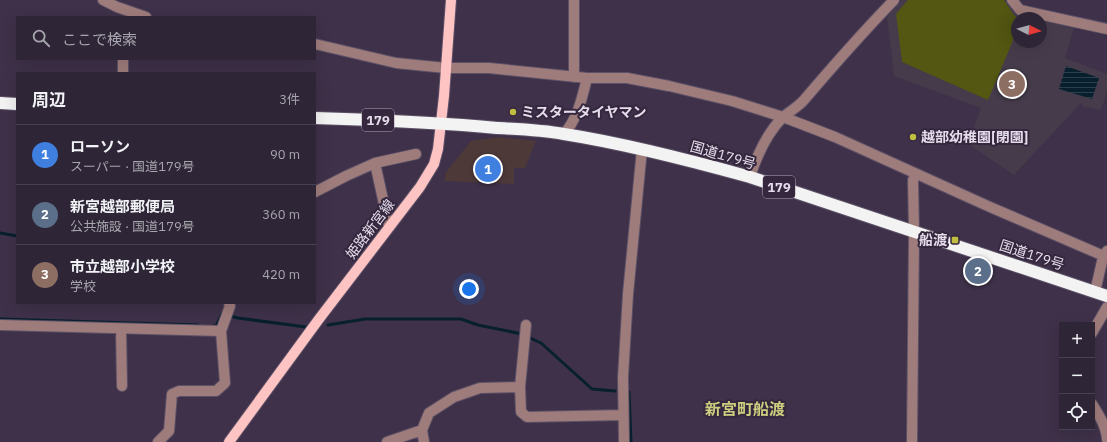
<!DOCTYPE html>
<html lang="ja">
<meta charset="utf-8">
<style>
:root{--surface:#2e2537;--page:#3a3142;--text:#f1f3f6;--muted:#a7a5ad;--line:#494252;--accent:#c0be40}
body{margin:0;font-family:"IBM Plex Sans","Noto Sans JP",sans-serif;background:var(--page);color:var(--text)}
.controls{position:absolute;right:12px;bottom:12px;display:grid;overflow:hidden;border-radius:0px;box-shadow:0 4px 16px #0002}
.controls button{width:36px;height:36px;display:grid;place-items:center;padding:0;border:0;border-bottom:1px solid var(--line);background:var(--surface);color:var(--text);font:20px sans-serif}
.compass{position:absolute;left:1011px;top:12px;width:36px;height:36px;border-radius:50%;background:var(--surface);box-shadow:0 4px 16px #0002;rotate:96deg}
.you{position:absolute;left:469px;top:289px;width:14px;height:14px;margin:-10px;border:3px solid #fff;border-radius:50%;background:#1a73e8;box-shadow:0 0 0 6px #1a73e833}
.badge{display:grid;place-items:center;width:26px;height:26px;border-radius:50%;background:var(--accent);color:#fff;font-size:13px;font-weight:700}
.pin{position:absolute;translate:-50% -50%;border:2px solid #fff;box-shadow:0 1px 4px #0006}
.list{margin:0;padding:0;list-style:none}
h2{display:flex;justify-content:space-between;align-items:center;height:52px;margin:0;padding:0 16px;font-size:17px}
h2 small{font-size:13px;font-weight:400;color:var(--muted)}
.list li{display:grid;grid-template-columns:26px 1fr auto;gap:12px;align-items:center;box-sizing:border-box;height:60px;padding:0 16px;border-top:1px solid var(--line)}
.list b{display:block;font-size:15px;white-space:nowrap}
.list p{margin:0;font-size:13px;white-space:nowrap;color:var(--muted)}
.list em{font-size:13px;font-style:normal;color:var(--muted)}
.icon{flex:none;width:22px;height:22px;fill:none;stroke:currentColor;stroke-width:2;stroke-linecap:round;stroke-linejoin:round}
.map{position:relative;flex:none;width:1107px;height:442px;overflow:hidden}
.search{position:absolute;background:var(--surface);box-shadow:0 4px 16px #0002;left:16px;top:16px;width:300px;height:44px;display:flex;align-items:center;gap:10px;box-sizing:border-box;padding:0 14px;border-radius:0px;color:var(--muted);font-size:15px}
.panel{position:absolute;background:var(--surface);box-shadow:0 4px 16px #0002;left:16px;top:72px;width:300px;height:232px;border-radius:0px}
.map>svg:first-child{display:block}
</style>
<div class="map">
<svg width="1107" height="442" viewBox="0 0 1107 442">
<defs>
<pattern id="water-rules" width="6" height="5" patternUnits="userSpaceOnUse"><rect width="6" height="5" fill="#08202d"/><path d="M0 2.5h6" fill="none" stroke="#2c404c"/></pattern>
</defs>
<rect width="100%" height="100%" fill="#3e3149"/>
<path fill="#4e3939" d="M498,137L536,141L525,168H514V184L444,181L446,172L471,141Z"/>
<path fill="#453b4a" d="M902,0H1009L1036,18H1017V42H1041V19L1074,27L1065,58L1107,74V92L1101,110L1084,107L1081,103L1014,175L968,144L981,108L894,76L887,17Z"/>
<path fill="#535711" d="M908,0H1004L1014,15L1018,18H1017V31L988,100L902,62L896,14Z"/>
<path fill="url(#water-rules)" d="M1066,66L1099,78L1092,99L1059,89Z"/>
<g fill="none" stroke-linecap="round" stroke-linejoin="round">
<path stroke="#08202d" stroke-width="3" d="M0,233L17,236
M230,316L238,318L306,327
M0,319L198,325
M328,325L365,319H461L478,325L522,334
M213,326H216L222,314L224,315
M528,337L541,343L592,389L615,391
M629,392L631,442"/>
<defs>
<path id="minor" d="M103,0L117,7L146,17
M574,0V77
M1012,0L1020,10L1107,29
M315,44L396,63L446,68H489L587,78H627L669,86L732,101L783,117L835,137L990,207L1104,256
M123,59V73
M564,134C578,118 582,98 587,78
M375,163L389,227
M750,177C757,155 766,134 783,117C790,111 798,107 804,100C833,66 863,32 894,0
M315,192L346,176L375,163L416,154
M1095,292L1103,257L1107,251
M0,325L221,331
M121,329L122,386
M1092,333L1107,307
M520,387L521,412L527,417L623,415
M1092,404C1099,415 1106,426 1107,439
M422,430L424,442
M158,442L169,431L172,394L179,391H216L225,383L221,331L230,306L229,303
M387,442L422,430L429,413L454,397L480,388L520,387L526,325
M624,442L623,377L628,294L642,149
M912,442L914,232L913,180L916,175"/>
<path id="major" d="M229,442L319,319L420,187L434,164L438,149L444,96L451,0"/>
<path id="highway" d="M0,103L17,104
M315,118C376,120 436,122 497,128C519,129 542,130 564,134C627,144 689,160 750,177L1107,296"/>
</defs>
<use href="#minor" stroke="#5c5066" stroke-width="12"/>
<use href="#major" stroke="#5c5066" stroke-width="12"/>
<use href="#highway" stroke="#5c5066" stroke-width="14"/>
<use href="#minor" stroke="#9f7c7c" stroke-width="10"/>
<use href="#major" stroke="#fec3c3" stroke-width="10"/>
<use href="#highway" stroke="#f3f3f3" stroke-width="12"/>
</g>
<g fill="#c0be40" stroke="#34273e" stroke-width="1.5">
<circle cx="513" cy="112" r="4"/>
<circle cx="913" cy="137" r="4"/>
<rect x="951" y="236" width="8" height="8" rx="2"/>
</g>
<g text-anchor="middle" stroke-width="4" stroke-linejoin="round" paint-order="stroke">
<g fill="#34273e" stroke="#afa6b7" stroke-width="1">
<rect x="362" y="109" width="32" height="22" rx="3"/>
<rect x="763" y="176" width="32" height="22" rx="3"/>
</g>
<g font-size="13" font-weight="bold" fill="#e4dceb">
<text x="378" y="125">179</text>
<text x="779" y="192">179</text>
</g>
<g font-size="14" font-weight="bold" fill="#e4dceb" stroke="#34273e" text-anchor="start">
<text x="521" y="117">ミスタータイヤマン</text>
<text x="921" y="142">越部幼稚園[閉園]</text>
<text x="947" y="245" text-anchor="end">船渡</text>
</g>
<g font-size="14" fill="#e4dceb" stroke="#34273e">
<text transform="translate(723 155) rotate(16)" y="5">国道179号</text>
<text transform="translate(370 229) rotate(-53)" y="5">姫路新宮線</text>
<text transform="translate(1032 255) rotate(18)" y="5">国道179号</text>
</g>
<g font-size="16" font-weight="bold" fill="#cdcd7f" stroke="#34273e">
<text x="745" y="415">新宮町船渡</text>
</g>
</g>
</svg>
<div class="controls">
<button>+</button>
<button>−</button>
<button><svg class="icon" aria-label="locate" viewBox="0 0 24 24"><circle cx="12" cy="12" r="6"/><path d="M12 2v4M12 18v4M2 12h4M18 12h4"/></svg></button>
</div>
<svg class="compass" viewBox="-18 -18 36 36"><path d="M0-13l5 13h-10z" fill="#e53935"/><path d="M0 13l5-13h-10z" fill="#a7a5ad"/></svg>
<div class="you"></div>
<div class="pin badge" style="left:488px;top:169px;background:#3f7fe0">1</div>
<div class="pin badge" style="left:978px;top:271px;background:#5c6f8a">2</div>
<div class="pin badge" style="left:1012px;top:84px;background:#8d6e63">3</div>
<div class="search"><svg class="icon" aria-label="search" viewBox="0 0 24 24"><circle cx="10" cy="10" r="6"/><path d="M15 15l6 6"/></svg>ここで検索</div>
<section class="panel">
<h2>周辺<small>3件</small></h2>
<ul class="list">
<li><span class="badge" style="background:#3f7fe0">1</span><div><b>ローソン</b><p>スーパー · 国道179号</p></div><em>90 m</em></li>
<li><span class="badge" style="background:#5c6f8a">2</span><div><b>新宮越部郵便局</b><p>公共施設 · 国道179号</p></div><em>360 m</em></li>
<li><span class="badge" style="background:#8d6e63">3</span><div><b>市立越部小学校</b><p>学校</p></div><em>420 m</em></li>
</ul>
</section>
</div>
